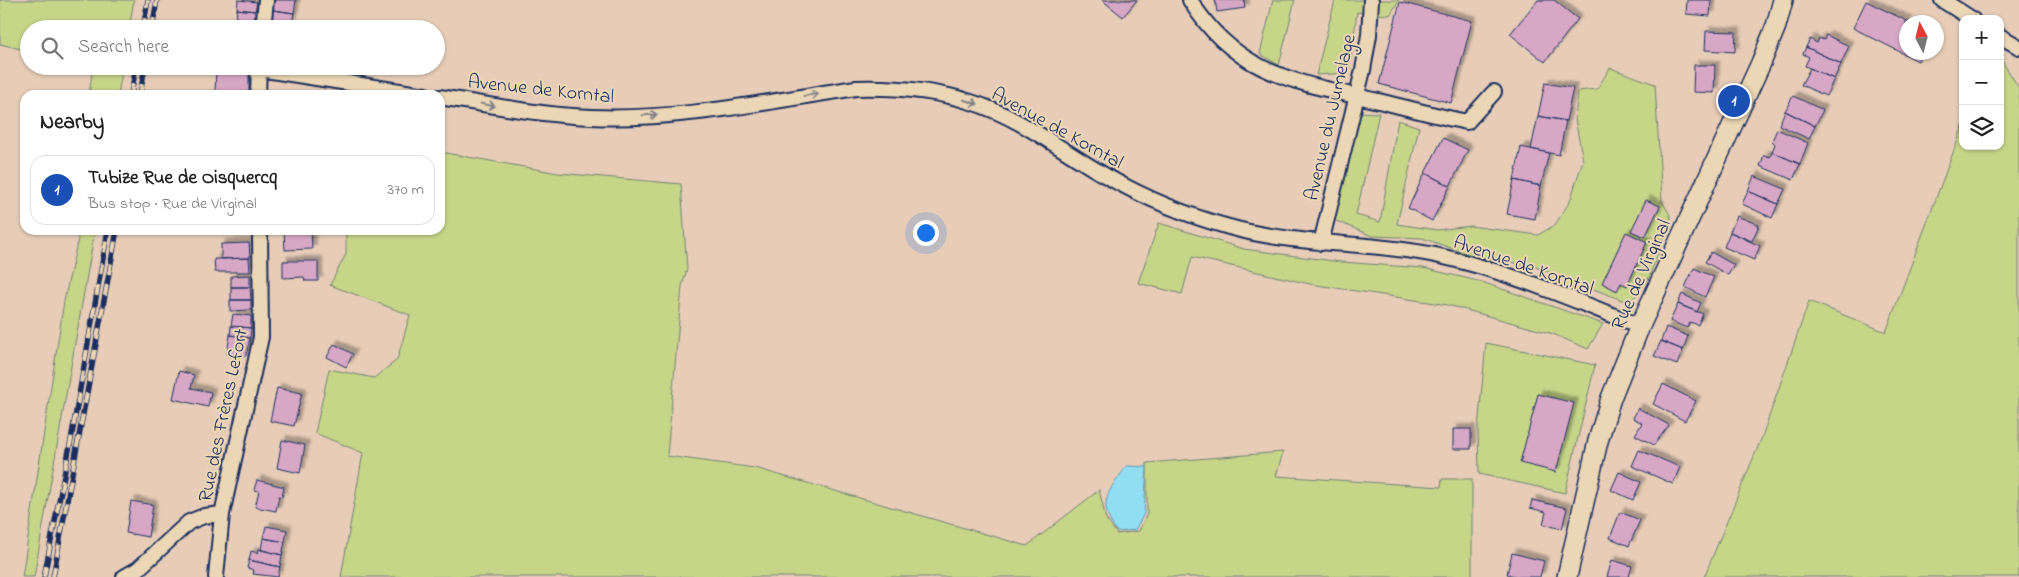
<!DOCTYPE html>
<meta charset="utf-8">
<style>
:root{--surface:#fff;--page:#f6f6f6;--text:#222;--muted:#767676;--line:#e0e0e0;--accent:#1b2f5e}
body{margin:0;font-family:"Indie Flower",sans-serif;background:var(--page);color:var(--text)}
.controls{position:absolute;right:15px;top:15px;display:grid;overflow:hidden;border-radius:10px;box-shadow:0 1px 4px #0004}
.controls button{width:45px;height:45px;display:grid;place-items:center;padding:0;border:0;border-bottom:1px solid var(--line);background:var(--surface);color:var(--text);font:25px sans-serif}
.compass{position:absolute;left:1899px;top:15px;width:45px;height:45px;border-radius:50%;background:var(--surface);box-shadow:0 1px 4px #0004;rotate:353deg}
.you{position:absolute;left:925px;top:232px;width:18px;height:18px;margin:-12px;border:4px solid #fff;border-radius:50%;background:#1a73e8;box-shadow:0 0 0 8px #1a73e833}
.badge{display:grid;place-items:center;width:32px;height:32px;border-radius:50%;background:var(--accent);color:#fff;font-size:16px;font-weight:700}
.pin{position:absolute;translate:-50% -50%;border:2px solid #fff;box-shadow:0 1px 5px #0006}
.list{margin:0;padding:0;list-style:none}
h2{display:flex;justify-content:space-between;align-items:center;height:65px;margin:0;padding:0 20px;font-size:21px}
h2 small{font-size:16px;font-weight:400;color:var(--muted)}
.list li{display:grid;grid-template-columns:32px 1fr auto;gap:15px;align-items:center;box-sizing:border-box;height:70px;margin:0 10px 10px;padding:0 10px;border:1px solid var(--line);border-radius:15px}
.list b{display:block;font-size:19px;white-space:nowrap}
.list p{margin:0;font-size:16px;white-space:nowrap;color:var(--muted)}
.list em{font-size:16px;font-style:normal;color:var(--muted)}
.icon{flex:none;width:28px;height:28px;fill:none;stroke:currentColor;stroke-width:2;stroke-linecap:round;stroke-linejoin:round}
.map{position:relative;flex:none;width:2019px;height:577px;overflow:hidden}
.search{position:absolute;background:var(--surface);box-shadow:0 1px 4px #0004;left:20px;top:20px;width:425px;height:55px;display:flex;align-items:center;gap:12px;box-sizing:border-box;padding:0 18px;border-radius:28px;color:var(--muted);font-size:19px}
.panel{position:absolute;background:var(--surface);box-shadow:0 1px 4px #0004;left:20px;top:90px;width:425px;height:145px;border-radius:15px}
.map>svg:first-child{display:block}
</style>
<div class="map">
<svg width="2019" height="577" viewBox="0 0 2019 577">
<defs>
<filter id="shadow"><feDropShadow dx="4.5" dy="-4.5" stdDeviation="1" flood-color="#0004"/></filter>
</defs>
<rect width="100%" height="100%" fill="#e7cdb8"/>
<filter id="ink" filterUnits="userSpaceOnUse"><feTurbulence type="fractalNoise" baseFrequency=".02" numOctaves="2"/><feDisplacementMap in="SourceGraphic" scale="10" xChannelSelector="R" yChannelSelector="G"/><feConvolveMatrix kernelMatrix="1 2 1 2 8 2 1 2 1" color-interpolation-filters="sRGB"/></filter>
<g filter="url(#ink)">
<path fill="#c7d589" stroke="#718274" d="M0,0H134L129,29H29V51L0,44Z
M1273,0H1295L1279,65L1260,54Z
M1335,0H1399L1390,15L1357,12L1349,73L1316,75Z
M2000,58L2019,88V577H1704L1762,437L1809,301L1886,332L1963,126V146H2000Z
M93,66H123L118,95H89Z
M1610,68L1655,84L1662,201L1671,217L1649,278L1630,303L1533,266L1474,256L1422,238L1372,236L1334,220L1359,112L1379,113L1356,215L1380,222L1398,120L1419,127L1397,224L1437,230L1470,226L1538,235L1555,225L1570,201L1583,160L1575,119L1578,91L1597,89Z
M440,152L558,173L681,184L687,269L682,286L667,456L755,468L1027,546L1099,490L1106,519L1117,534L1139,531L1147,514V463L1283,452L1276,476L1441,487L1442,479H1472V577H341L363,453L315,433L329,369L374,378L397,360L410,315L330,285L346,254V230H440Z
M1159,223L1244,249L1341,262L1423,268L1482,282L1603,324L1588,349L1553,334L1448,305L1310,284L1192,257L1182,294L1138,283Z
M77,230H95L34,577H22L64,301L78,239Z
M1486,343L1595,365L1565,493L1479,474L1478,428Z"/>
<path fill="#91ddf1" stroke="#6297b6" d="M1127,466L1147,467L1144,514L1135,530L1117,532C1096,503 1108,491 1127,466Z"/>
<path fill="#d7a7c6" stroke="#1b2f5e" filter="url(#shadow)" d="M238,0L257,2L255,11L237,9Z
M274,0H296L294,13L273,10Z
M1102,0H1137L1123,17Z
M1215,0H1244L1245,8L1217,12Z
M1538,0H1554L1578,19L1545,62L1510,34Z
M1687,0H1711L1710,16L1686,14Z
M1866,1L1909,22H1906V52H1923L1918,61L1853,28Z
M1400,2L1472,21L1451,103L1379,84Z
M237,9L255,11L254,20L236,18Z
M273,10L294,13L292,23L272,20Z
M236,18L254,20L252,29H235Z
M1706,31L1736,32L1735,52L1705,50Z
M1826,35L1849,46L1841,64L1806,47L1810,39L1817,43L1819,38L1824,40Z
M1806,47L1841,64L1834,79L1805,66L1809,57L1803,54Z
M1694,65H1715L1714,93L1693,92Z
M216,67L249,70V95H215Z
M1810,68L1834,79L1826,96L1801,85Z
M1545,83L1573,88L1566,121L1538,116Z
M1793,96L1823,110L1815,126L1785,111Z
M1785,111L1815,126L1809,139L1779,125Z
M1538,116L1566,121L1559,155L1531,149Z
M1777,129L1808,143L1800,164L1772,152L1775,144L1772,141Z
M1443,138L1468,150L1450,186L1425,173Z
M1521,147L1549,153L1541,186L1514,180Z
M1772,152L1800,164L1793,180L1760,166L1764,155L1770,157Z
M1425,173L1450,186L1432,221L1408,208Z
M1754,176L1785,189L1778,204L1748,191Z
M1514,180L1541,186L1535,219L1507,214Z
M1748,191L1778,204L1772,218L1742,204Z
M1646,200L1660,206L1645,237L1631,231Z
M1737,216L1759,225L1752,241L1730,232Z
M284,230H311L312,249L285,250Z
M1626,232L1647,242L1627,286L1621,283L1617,291L1602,283Z
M1730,232L1760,246L1754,260L1724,247Z
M249,243L250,258L221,259V244Z
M1711,252L1734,265L1728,275L1705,262Z
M249,258L250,272H215L214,259Z
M283,261H318V281H305L304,277L283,278Z
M1694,268L1714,277L1705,297L1685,287Z
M250,275V287H231V276Z
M231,287H250L251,300H231Z
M1682,294L1701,303L1697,312L1678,304Z
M230,300H251V310L230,311Z
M1678,304L1703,314L1698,325L1690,322L1687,328L1670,321Z
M233,314L251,316V328L231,326Z
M231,326L251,328L250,338L230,335Z
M1666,327L1688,336L1683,350L1661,341Z
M230,335L250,338L246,356L227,354Z
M1661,341L1683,350L1677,365L1654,356Z
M334,344L353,354L346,367L327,357Z
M179,371L194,375L191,388L211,392L208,407L173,399Z
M1663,384L1696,401L1685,421L1653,404Z
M277,388L302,393L294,426L270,421Z
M1538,394L1574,403L1556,472L1520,463Z
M1638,408L1669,425L1654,445L1635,435L1642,423L1633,418Z
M1453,429H1471V449H1453Z
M282,440L305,445L300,473L277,468Z
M1639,450L1680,467L1673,484L1632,466Z
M1619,472L1641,482L1633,500L1611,490Z
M257,480L284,487L282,497L279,496L276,511L255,507L259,491L254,490Z
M1532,500L1567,508L1562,529L1543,524L1546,512L1530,508Z
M131,501L153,505L148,537L126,533Z
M1620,512L1640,520L1629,546L1610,538Z
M266,526L287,530L285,542L263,538Z
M263,538L285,542L282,555L261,550Z
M259,549L282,555L280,567L249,560L251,551L258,553Z
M1512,553L1544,561L1540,577H1519L1507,574Z
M249,560L280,567L278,577L253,574L254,570L247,568Z
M1612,560L1632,566L1629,577H1607Z"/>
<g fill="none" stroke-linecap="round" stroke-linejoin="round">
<defs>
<path id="street" d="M1190,0C1235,74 1296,82 1374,100C1405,107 1435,116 1467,122L1494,92
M1942,0L1972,19
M263,29L266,0
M2000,36L2019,47
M259,69L425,95
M258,95L259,66
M440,97C490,105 540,115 591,117C677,121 770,101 856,88C895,87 933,90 971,102C1020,117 1062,151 1106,176C1145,198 1185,215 1229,227C1296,246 1367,241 1435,255C1506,270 1573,300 1640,326
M1321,243L1363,70L1369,35L1371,0
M124,577L138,569L189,522L204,516L222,514
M216,577L222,514L261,337L260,230"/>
<path id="secondary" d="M1567,577L1598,441L1611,398L1640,326L1761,63L1776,26L1783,0"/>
</defs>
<use href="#street" stroke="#1b2f5e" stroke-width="18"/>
<use href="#secondary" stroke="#1b2f5e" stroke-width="22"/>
<use href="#street" stroke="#ebd6b5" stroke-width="14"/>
<use href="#secondary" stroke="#ebd6b5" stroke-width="19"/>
<defs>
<path id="rail" d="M143,29L148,0
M152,29L157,0
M131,95L136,66
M140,95L145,66
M44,577L71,440L108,230
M53,577L117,230"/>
</defs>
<use href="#rail" stroke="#1b2f5e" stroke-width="5.5"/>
<use href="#rail" stroke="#ebd6b5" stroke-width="4" stroke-dasharray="11" stroke-linecap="butt"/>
</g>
<defs><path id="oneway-shaft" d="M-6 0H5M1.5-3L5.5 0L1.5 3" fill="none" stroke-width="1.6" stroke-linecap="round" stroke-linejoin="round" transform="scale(1.25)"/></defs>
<g stroke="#83828a">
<use href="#oneway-shaft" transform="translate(811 95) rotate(-8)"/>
<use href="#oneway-shaft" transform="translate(971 102) rotate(18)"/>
<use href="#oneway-shaft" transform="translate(488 105) rotate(9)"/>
<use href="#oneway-shaft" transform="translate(650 115) rotate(-2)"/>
</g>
</g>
<g text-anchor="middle" stroke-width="4" stroke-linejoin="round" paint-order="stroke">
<g font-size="20" fill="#1b2f5e" stroke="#ebd6b5">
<text transform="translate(541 88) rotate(6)" y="7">Avenue de Korntal</text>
<text transform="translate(1329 117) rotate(-77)" y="7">Avenue du Jumelage</text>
<text transform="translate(1058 127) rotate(29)" y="7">Avenue de Korntal</text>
<text transform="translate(1524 264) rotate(19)" y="7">Avenue de Korntal</text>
<text transform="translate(1640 274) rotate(-66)" y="7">Rue de Virginal</text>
<text transform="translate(222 415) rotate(-78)" y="7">Rue des Frères Lefort</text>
</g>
</g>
</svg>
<div class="controls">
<button>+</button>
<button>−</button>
<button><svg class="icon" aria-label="layers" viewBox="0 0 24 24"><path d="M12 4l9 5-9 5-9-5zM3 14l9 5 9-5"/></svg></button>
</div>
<svg class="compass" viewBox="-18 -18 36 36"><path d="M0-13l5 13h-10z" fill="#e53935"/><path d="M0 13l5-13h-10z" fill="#767676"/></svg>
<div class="you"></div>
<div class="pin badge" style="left:1734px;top:101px;background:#1a4fb4">1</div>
<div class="search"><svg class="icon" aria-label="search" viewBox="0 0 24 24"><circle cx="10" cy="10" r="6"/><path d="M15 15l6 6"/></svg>Search here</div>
<section class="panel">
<h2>Nearby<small></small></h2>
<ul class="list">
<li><span class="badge" style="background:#1a4fb4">1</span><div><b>Tubize Rue de Oisquercq</b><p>Bus stop · Rue de Virginal</p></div><em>370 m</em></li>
</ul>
</section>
</div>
